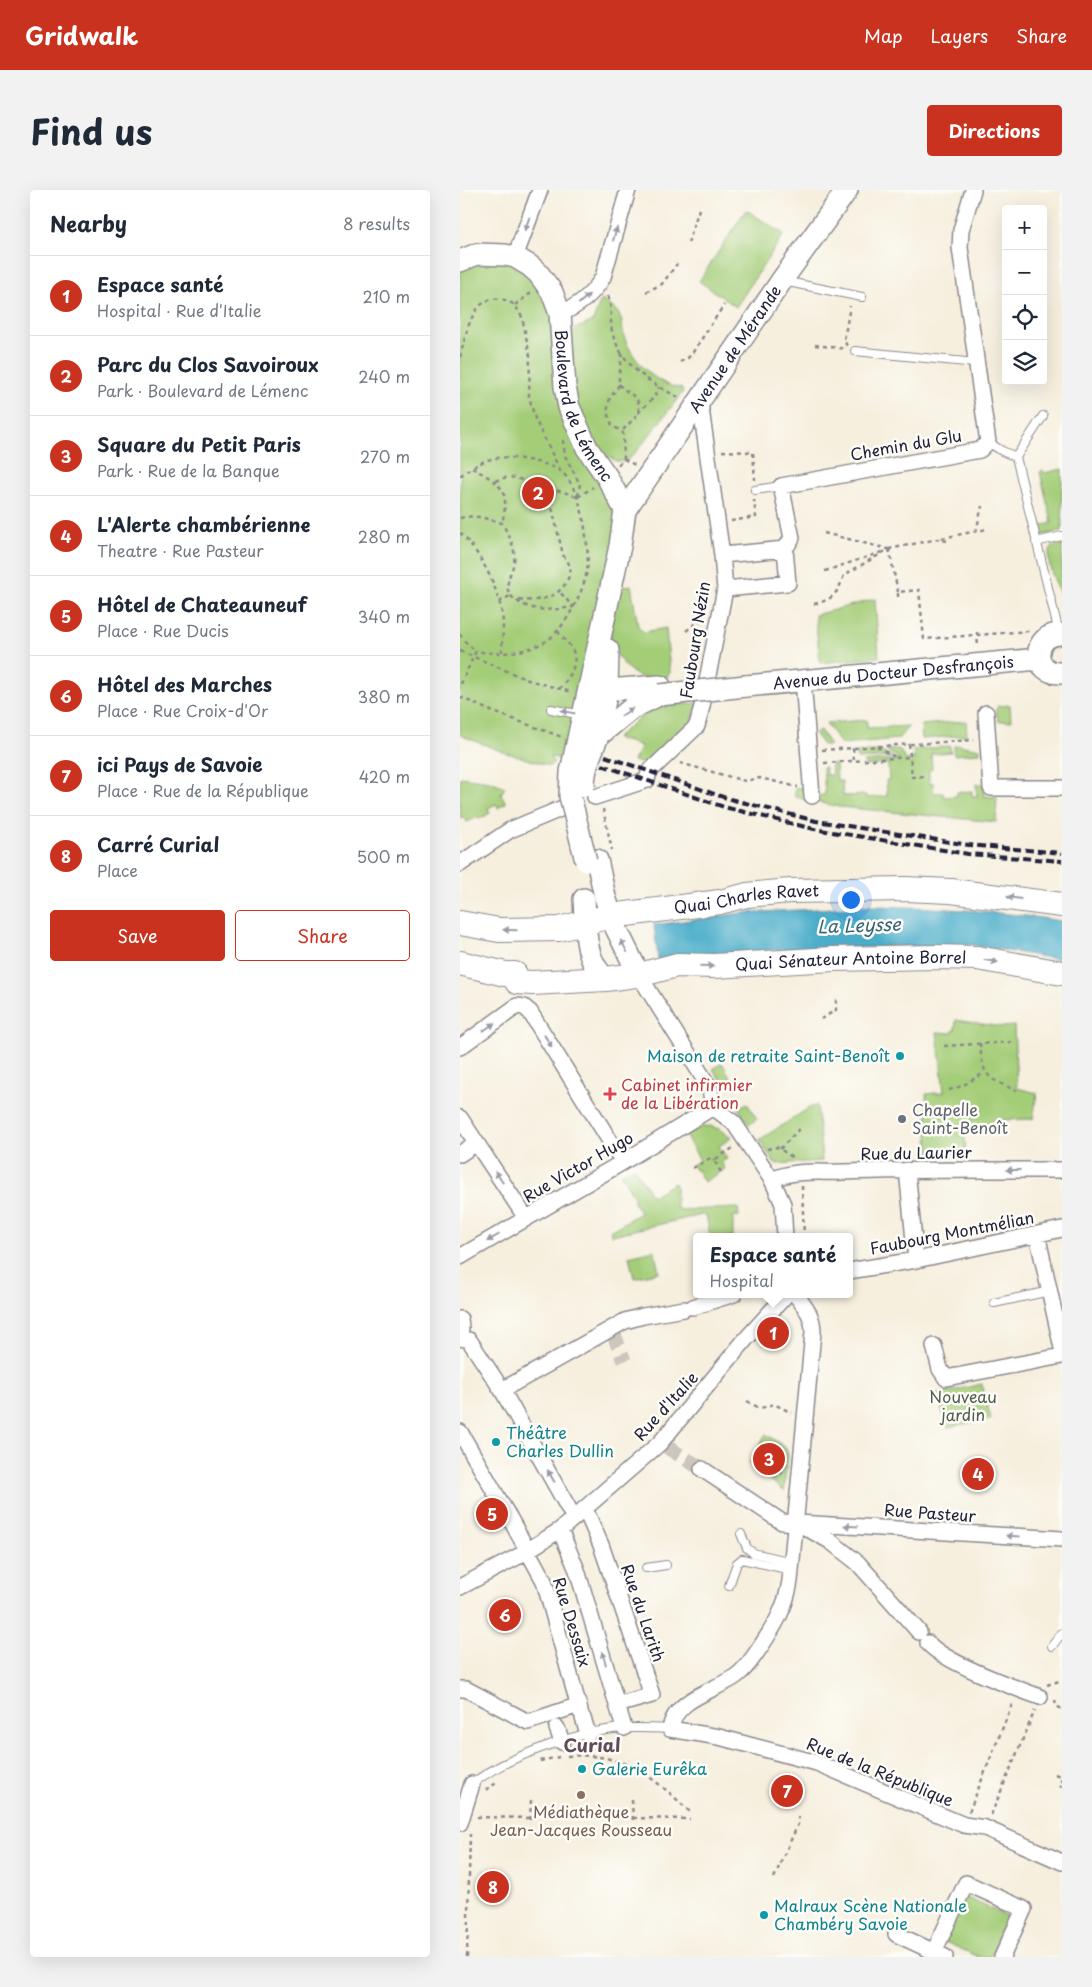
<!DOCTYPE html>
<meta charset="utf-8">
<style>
:root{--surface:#fff;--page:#f2f2f3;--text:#1f2937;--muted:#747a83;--line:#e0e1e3;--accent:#c8321e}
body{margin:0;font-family:"Playpen Sans",sans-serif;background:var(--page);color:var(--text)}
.controls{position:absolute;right:15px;top:15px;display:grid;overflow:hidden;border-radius:5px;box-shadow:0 5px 20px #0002}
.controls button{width:45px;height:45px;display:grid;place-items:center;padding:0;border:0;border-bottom:1px solid var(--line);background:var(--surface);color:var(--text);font:25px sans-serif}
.you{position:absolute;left:390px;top:709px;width:18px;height:18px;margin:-12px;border:4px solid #fff;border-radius:50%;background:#1a73e8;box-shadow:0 0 0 8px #1a73e833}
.badge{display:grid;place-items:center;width:32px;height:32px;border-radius:50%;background:var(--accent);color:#fff;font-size:16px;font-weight:700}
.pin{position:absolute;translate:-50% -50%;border:2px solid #fff;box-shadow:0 1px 5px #0006}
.popup{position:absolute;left:233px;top:1043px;width:160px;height:65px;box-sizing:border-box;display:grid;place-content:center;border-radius:5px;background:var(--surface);filter:drop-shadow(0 1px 4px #0005);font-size:16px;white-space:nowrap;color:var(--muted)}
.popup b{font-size:19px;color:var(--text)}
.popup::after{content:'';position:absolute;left:50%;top:100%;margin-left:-10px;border:10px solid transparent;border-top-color:var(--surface)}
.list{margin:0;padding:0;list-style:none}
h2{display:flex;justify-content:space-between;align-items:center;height:65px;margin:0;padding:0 20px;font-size:21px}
h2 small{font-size:16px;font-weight:400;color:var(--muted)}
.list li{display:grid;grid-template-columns:32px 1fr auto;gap:15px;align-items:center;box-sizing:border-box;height:80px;padding:0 20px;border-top:1px solid var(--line)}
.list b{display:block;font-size:19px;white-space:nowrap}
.list p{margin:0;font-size:16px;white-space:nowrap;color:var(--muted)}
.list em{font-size:16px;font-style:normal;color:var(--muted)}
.actions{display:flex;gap:10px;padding:15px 20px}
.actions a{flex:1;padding:11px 0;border:1px solid var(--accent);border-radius:5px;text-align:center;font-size:18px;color:var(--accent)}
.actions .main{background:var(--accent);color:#fff}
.icon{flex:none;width:28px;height:28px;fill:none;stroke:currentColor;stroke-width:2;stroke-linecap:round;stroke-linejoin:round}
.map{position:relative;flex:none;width:602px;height:1767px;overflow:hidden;border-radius:5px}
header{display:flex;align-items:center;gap:30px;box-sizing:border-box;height:70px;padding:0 25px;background:var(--accent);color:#fff}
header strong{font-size:24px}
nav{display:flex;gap:28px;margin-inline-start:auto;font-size:18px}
.intro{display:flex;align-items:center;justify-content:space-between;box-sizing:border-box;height:120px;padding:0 30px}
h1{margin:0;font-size:35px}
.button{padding:12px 22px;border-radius:5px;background:var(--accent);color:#fff;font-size:18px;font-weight:700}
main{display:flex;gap:30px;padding:0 30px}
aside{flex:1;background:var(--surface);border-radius:5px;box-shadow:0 5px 20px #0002}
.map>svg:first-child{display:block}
</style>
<header>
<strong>Gridwalk</strong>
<nav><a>Map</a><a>Layers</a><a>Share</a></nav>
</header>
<div class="intro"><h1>Find us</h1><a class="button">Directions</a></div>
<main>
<aside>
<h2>Nearby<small>8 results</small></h2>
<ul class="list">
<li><span class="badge">1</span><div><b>Espace santé</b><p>Hospital · Rue d'Italie</p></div><em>210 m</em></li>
<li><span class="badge">2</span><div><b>Parc du Clos Savoiroux</b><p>Park · Boulevard de Lémenc</p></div><em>240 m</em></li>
<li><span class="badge">3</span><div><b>Square du Petit Paris</b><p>Park · Rue de la Banque</p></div><em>270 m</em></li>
<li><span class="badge">4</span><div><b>L'Alerte chambérienne</b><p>Theatre · Rue Pasteur</p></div><em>280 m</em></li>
<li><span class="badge">5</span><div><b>Hôtel de Chateauneuf</b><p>Place · Rue Ducis</p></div><em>340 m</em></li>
<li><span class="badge">6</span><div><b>Hôtel des Marches</b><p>Place · Rue Croix-d'Or</p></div><em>380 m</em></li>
<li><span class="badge">7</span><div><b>ici Pays de Savoie</b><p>Place · Rue de la République</p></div><em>420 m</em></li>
<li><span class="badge">8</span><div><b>Carré Curial</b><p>Place</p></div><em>500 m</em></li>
</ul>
<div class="actions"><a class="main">Save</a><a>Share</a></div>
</aside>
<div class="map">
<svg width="602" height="1767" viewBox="0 0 602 1767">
<rect width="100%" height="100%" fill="#fdfcf7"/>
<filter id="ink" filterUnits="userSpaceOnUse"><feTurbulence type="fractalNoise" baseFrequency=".02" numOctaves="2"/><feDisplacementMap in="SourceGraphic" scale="10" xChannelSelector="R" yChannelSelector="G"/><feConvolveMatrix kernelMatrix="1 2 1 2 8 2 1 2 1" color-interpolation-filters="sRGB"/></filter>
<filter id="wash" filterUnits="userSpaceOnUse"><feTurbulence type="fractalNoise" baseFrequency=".0096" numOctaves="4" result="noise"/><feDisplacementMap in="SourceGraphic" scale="20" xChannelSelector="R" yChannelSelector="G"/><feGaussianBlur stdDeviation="1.12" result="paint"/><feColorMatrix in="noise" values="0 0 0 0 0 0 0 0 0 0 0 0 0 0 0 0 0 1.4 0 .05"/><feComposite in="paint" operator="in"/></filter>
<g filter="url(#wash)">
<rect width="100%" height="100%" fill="#f6efde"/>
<path fill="#a4cd78" stroke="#63785a" d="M286,20L324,44L276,117L239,91Z
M45,65L92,102L105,197L165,320L113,570L89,567L94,572L90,576L43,562L0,545V71Z
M143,110C148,115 157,119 160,126C163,132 162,142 165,149C173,171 197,196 221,198L223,202L177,261L165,272L156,271L141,261L113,216L111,141L133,131L140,112Z
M602,279V341L584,345L579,342L578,337L592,333L580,282L583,280L584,283Z
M602,351V404H600C594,388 577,357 602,351Z
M171,395L178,436L183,442L206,438L210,482L207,487C199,488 191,490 183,488C168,483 152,463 151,447C150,433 156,411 159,397Z
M415,409L419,467L360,473L355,425Z
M238,513L231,535L188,576L173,571L181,556L156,548L179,528L204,515Z
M550,515L551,531H538L536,520L538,516Z
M407,530V538L449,536L438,549L381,554L366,533Z
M506,531L507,545L462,549L461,535Z
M360,540L370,555H363L354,543Z
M499,555L520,559V563L494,565V556Z
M490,556L491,562L471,564L472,579L469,580V593H473L474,603H483L484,607L497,606V602L512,601V606H517L516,594H523L524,606L537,607L536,632L379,617L335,607V598L351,597L352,606L365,605L363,577H365L366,585H372L371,574H376L377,591H382L383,606L406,605V608L427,606L426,590H429L428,574L405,576L404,572L440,569L425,560L439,559L446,570L454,569L453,560Z
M418,561L432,567L397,569V562Z
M0,587L30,591L45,597L41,604L46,613L38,618L36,614L28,618L30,623L20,629L18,627L7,632L4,627L0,629Z
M496,830L542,837L554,836L557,898L577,903L573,929L538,930C533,935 512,938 504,940L506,963L479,966L477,960L469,962L466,904L484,902L477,842L491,843L495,839Z
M262,873L272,890L264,895L253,879Z
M287,913L297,929L289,935L278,918Z
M357,915L362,971L315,974L299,950L349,918Z
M250,936L259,939L271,948L259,956L267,969L261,972L265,979L244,992L237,980H235L232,975L240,970L225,945L242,937Z
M174,977L192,1006L214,993L216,998V1017L220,1020L278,1018L279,1026L273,1027V1047H247L250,1046L246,1024L152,1045L150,1041L180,1023L173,1010L175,1009L161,984Z
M194,1060L199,1082L174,1088L169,1066Z
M522,1194L531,1229L487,1237L477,1204Z
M306,1244L326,1258L328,1263L324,1301L289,1274Z
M503,1706L549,1727L530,1767H519L483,1751Z"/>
<path fill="#4badca" stroke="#366882" d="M410,716C474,717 538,721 602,731V770L512,755L332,759L228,765L198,769L194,735L282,723Z"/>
</g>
<g filter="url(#ink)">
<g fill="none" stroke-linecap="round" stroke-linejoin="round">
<path stroke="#ccc6bd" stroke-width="15" stroke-dasharray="15 8" stroke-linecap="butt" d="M153,1142L164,1171
M207,1257L242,1279"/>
<defs>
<path id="lane" d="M323,91L402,107
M395,161L516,173
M583,226L556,267L599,443
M528,252L542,261L556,267
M295,300L321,296
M576,352L602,346
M91,519L122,525
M534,1113L590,1101
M281,1344L287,1358L293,1363L332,1372
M186,1378L206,1375
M269,1396L277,1373L282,1369L331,1380
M592,1456L602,1443
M11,1595C41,1569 113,1544 153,1539C171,1537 191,1538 210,1539"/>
<path id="street" d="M55,67L80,0
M100,124C118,116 133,105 143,87L168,0
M262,365L325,359
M265,399L328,393L325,359L332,348L321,296L520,260L528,252L500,58L501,40L513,0
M343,490L352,606
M526,523L531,598H602
M135,607L187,590L189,582L237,536L242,516L265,399L262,365L240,212
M0,674L50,640L105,617
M179,785L246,892L250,899L253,917L274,933L312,990L323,1014L325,1047
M0,857L57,816L64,817L70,822L163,972
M0,928L66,1028
M0,964L16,953
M447,980L456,1070
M312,990C333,979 360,983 383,982C456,979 529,980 602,980
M577,1044L602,1158
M0,1067L163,972L253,917
M389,1081L456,1070L602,1039
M335,1104C345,1117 353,1125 353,1142L330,1391C326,1418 314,1437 299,1459C292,1469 286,1479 276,1486C255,1501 215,1508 210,1539L259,1547L357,1573L504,1635L525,1638L602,1672
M233,1117L274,1104
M0,1129L1,1138L0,1144
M0,1148L9,1150L42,1200L114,1328
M474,1156L480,1179L486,1188L602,1166
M42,1200L165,1131L183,1126L224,1119
M0,1242L53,1334L84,1391L120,1521
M242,1279L322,1332L602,1349
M125,1319L141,1355L192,1505L157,1515
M341,1335L370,1351L398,1373L459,1442
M100,1340L117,1380L164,1538
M0,1397L57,1367L100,1340L200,1253L285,1150L327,1104
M468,1453C485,1473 553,1497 580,1507
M0,1499H6L68,1532L119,1515
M123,1528L128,1544
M97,1538L102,1552
M0,1633L12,1594
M436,1744L485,1767
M474,1762L506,1693L564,1719L542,1767"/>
<g id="secondary">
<path id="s1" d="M0,71L17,64L45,65L55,67L70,76L78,83L92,102L100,124L105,197L109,217L127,258L147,287L165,320L160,356L119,544"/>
<path id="s2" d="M165,320L322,90L387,0"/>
<path d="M602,444C571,443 571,485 602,483"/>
<path id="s3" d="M286,496L579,469"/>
<path d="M133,505L147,500L200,496"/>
<path d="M138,546L147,500L148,460"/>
<path d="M138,546L172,518L199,505"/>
<path d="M137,670L145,707L154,734L179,785"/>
<path d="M124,709C126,736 123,770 146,789"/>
</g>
<g id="primary">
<path id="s4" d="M0,733L39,740L99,739L151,726L260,712L287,705L330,701L445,699L491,701L602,715"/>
<path id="s5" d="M0,773L45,784H55L57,792L72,793L146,789L183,784L217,775L254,776L373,769L476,767L517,768L602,783"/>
</g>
</defs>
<use href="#lane" stroke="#8c888c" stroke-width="10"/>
<use href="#street" stroke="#8c888c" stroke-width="18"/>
<use href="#secondary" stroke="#8c888c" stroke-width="24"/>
<use href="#primary" stroke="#8c888c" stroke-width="26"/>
<path stroke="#8c888c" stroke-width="2.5" stroke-dasharray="4 4" stroke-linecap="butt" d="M228,53L239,19
M186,102L202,94L217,74
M148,106C153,121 149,131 153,145C163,177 192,194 220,208
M55,115L72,102
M355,155L386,159
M387,156L384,150L390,116
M0,167C6,146 11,105 41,109C46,110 51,113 55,115L62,127L70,166L69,206L75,229L100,280
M220,172L228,168L233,162L264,115
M159,194C164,201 172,203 177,210C185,224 167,233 161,243
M178,223L194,207L199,197
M103,250L105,266L120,294L118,306
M262,261L293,262L295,290
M164,269L175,275
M158,275L164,269L163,243L152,235L147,222L150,208L158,197L162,163
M12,278C40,293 51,299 42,333
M0,286C24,268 37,264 67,270C78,272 90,275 99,280C113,289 121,316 124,331C126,347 129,363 127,380C124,402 103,443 83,453C64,463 36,465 16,461
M35,291C47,286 54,286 66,292L70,302L91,313L103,365L111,377C107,408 81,412 55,410
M66,292C83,297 100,300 117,307
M118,307L133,297
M91,313L96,300
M0,328C14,324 28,329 42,333C47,342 53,352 54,362C56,376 50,380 48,392C46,400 50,407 57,411C75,423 93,420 113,417L99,401
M271,331L296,327L294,310
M516,342L522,316
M0,343C22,363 42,405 43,434C43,444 42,453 42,462
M364,343L428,359
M482,348L527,339
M429,359L438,402
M365,381L422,362
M438,407V402L459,400L464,449L569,441
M39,412L50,406
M354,414C373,410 378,403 384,385L429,359L478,349L487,351
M98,441C101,448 107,451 111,457C120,472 110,488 99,499
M226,441L244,427
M517,442L518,458
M0,444L7,454L16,461L0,496
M0,461L68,490L111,502
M0,507L31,521L102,547
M449,554L452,587L466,586
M417,557L437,568
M393,558L394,571
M362,560L514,550
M220,573L285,591L300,588L338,597
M364,573L451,567
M143,619L152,660
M361,829L376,820V808
M520,853C523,888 526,887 557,901
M484,856L551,852
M489,900L502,896L524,883
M307,959L317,957L335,969
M320,959L342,936
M233,978L252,967L254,970
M261,982L254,970L273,958
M342,996L344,1047
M287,1211C300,1219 300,1219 314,1214L332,1223
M301,1278L304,1274L308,1276L313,1274L325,1286
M587,1495L602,1490
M595,1510L596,1516L602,1519
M107,1566C165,1562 193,1586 232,1624
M80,1571L99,1567
M595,1584L602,1587
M602,1588L599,1595L602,1597
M452,1598L456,1589L462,1592
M26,1600L39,1591
M172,1610L173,1632
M509,1622L553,1512
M531,1625L575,1520
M17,1627L70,1628
M173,1628L230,1629
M70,1630L71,1610
M314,1688L339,1632L338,1627
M7,1767L10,1644"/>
<use href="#lane" stroke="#fff" stroke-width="8"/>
<use href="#street" stroke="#fff" stroke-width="15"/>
<use href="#secondary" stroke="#fff" stroke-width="21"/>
<use href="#primary" stroke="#fff" stroke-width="24"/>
<path stroke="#22223b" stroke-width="4" stroke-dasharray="8 4" stroke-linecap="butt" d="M145,566L266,608L356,631L509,655L602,663
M142,575L264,617L354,639L508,664L602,671"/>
<defs>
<path id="secondary-bridge" d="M199,505L286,496
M119,544L111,582L110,606L126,671
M124,596C124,578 131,563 138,546"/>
</defs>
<use href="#secondary-bridge" stroke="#8c888c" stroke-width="24" stroke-linecap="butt"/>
<use href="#secondary-bridge" stroke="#fff" stroke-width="21"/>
</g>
<defs><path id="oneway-solid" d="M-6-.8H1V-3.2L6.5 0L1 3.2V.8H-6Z" transform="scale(1.25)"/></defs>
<g fill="#9c9ca7">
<use href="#oneway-solid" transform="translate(67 34) rotate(110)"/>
<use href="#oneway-solid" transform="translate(155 44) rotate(-73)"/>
<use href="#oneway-solid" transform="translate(124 109) rotate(-42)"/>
<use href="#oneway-solid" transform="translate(108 522) rotate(-168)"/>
<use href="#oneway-solid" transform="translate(167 522) rotate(-35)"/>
<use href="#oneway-solid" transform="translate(554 708) rotate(-172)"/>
<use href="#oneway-solid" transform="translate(50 740) rotate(-179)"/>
<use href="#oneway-solid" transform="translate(164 756) rotate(-118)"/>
<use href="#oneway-solid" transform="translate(531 771) rotate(10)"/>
<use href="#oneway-solid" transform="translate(247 776) rotate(1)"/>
<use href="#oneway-solid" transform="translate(29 837) rotate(-35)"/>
<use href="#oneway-solid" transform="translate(88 851) rotate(58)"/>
<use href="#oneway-solid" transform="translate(553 980) rotate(180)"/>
<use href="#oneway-solid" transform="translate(39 987) rotate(-124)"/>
<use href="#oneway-solid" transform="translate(33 1048) rotate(150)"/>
<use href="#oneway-solid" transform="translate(91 1286) rotate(-120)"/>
<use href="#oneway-solid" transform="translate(391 1336) rotate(-177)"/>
<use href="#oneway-solid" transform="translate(553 1346) rotate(-176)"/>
<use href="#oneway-solid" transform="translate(144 1468) rotate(-106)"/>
</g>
</g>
<g fill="#0f9aa8" stroke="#fdfcf7" stroke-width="2">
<circle cx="440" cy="866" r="5"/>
<circle cx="36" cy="1252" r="5"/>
<circle cx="122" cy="1579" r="5"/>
<circle cx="304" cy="1725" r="5"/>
</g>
<path fill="#e0444e" stroke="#fdfcf7" stroke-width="2" d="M147.5 896.5h5v5h5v5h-5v5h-5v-5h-5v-5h5z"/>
<circle fill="#6b7280" stroke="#fdfcf7" stroke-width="2" cx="442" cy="929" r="5"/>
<circle fill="#8d6e63" stroke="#fdfcf7" stroke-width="2" cx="121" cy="1605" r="5"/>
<g text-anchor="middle" stroke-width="5" stroke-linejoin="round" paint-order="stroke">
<g font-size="16" fill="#22223b" stroke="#fdfcf7">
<text dy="6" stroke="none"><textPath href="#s2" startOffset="195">Avenue de Mérande</textPath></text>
<text dy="6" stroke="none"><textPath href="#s1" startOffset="228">Boulevard de Lémenc</textPath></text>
<text transform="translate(446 255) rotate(-10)" y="6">Chemin du Glu</text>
<text transform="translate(235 450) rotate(-81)" y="6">Faubourg Nézin</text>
<text dy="6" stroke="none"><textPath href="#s3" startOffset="148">Avenue du Docteur Desfrançois</textPath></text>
<text dy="6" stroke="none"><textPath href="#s4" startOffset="290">Quai Charles Ravet</textPath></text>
<text dy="6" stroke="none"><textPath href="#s5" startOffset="400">Quai Sénateur Antoine Borrel</textPath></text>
<text transform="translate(456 963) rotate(-1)" y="6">Rue du Laurier</text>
<text transform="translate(118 977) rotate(-30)" y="6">Rue Victor Hugo</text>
<text transform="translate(492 1043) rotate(-11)" y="6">Faubourg Montmélian</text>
<text transform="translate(206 1216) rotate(-48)" y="6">Rue d'Italie</text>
<text transform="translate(470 1323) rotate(4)" y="6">Rue Pasteur</text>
<text transform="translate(183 1423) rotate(71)" y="6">Rue du Larith</text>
<text transform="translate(112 1432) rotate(73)" y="6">Rue Dessaix</text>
<text transform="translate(420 1582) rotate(22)" y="6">Rue de la République</text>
</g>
<g font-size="16" fill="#0d838f" stroke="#fdfcf7" text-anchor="start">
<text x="430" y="872" text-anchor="end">Maison de retraite Saint-Benoît</text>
<text x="46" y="1249">Théâtre<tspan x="46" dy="18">Charles Dullin</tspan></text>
<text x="132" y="1585">Galerie Eurêka</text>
<text x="314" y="1722">Malraux Scène Nationale<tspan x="314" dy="18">Chambéry Savoie</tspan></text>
</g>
<g font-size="16" fill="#be3a42" stroke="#fdfcf7" text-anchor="start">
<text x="161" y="901">Cabinet infirmier<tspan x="161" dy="18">de la Libération</tspan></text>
</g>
<g font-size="16" fill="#5b616d" stroke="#fdfcf7" text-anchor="start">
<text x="452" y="926">Chapelle<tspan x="452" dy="18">Saint-Benoît</tspan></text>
</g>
<g font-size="16" fill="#505e50" stroke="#fdfcf7">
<text x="503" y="1213">Nouveau<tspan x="503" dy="18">jardin</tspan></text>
</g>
<g font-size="16" fill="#785e54" stroke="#fdfcf7">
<text x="121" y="1628">Médiathèque<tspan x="121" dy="18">Jean-Jacques Rousseau</tspan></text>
</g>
<g font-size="18" font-style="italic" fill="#34617b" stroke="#fdfcf7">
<text transform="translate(399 736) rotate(-2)" y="6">La Leysse</text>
</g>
<g font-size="18" font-weight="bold" fill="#604b5a" stroke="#fdfcf7">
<text x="132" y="1562">Curial</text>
</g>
</g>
</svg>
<div class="controls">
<button>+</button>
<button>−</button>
<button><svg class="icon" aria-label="locate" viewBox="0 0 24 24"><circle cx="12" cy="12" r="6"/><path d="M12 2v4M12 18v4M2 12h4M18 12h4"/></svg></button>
<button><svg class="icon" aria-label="layers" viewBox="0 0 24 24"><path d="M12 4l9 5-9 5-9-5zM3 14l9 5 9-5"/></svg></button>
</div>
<div class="you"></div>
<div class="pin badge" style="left:313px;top:1143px">1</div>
<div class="popup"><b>Espace santé</b>Hospital</div>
<div class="pin badge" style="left:78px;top:303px">2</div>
<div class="pin badge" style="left:309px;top:1269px">3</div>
<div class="pin badge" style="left:518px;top:1284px">4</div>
<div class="pin badge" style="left:32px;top:1324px">5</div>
<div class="pin badge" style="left:45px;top:1425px">6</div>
<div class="pin badge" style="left:327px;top:1601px">7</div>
<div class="pin badge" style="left:33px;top:1697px">8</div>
</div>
</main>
